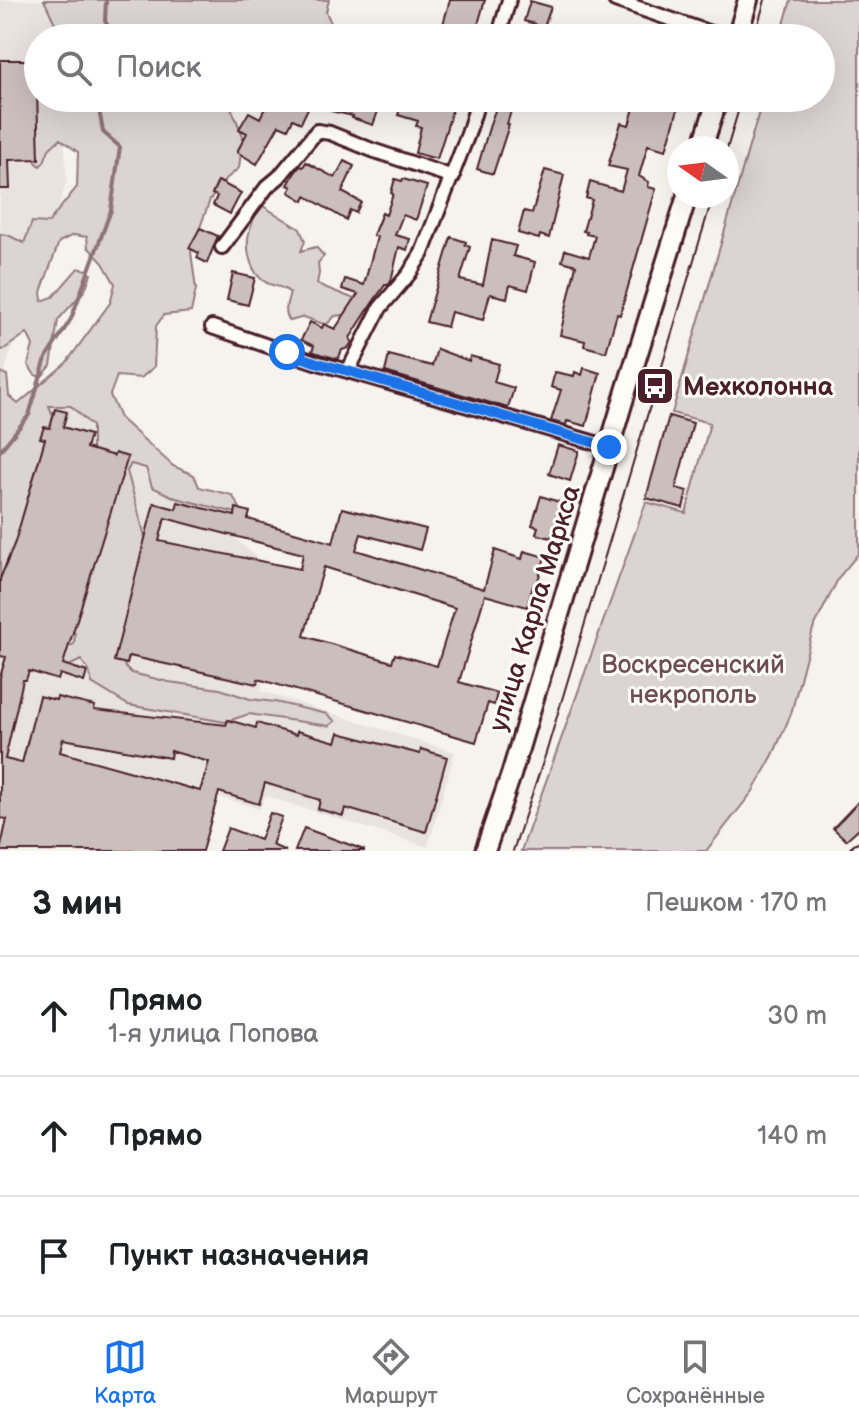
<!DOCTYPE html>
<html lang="ru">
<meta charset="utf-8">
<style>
:root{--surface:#fff;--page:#f6f6f6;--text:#202124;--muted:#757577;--line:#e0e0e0;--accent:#1a73e8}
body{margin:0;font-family:"Balsamiq Sans",sans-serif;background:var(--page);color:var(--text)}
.compass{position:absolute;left:667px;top:136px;width:72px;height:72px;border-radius:50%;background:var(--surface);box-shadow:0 8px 32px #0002;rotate:284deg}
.stop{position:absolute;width:24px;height:24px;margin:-18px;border:6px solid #1a73e8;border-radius:50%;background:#fff}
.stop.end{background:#1a73e8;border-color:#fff;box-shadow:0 2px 8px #0008}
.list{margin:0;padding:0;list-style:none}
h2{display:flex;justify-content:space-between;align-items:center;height:104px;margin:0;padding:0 32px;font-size:34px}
h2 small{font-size:26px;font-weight:400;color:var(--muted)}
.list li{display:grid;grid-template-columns:52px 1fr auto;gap:24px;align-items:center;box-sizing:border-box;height:120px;padding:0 32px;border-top:2px solid var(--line)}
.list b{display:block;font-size:30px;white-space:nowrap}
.list p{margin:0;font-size:26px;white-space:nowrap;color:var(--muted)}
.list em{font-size:26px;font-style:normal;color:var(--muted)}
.icon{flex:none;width:44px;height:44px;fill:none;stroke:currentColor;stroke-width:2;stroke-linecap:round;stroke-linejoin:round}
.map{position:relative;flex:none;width:859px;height:851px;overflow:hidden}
.search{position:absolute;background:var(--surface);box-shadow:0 8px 32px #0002;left:24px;right:24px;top:24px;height:88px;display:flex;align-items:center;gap:20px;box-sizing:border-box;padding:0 28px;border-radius:44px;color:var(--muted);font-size:30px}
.sheet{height:464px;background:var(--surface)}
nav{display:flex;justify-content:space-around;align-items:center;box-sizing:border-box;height:112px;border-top:2px solid var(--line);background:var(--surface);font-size:22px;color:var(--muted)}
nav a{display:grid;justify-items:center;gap:4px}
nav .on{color:var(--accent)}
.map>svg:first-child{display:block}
</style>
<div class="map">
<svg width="859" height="851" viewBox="0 0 859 851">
<rect width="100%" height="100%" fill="#f6f3ef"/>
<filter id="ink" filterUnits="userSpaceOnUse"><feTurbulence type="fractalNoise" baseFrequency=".0125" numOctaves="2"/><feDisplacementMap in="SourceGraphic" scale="16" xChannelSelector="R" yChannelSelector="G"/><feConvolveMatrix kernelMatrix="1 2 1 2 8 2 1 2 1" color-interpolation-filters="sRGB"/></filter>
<g filter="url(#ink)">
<path fill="#e9e3e0" d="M0,0H53L56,38H38V98H61L67,181L0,385Z
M55,377L285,583L261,691L455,752L428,847L265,796L260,809L211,795L0,851V525Z"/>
<path fill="#dcd4d2" stroke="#937a7e" stroke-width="2" d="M44,0H329L326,12L332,25L329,33L315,38H56L60,34Z
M791,0H859V553L839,577L813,629L791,714L773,755L753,791L706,851H521L646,502L686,513L710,423L672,413L763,98H821V38H780Z
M38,53V98H227L243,136L239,168L226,179L210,200L191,252L196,289L191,312L164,315L156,326L154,367L141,378L117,376L110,395L120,418L173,466L194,475L199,487L232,495L240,508L236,513L176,498L152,487L146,468L131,464L127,471L147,544L122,657L125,667L132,673L169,682L220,689L250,699L275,702L327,714L335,721L329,726L249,714L225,722L128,705L92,683L89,671L81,660L67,667L60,665L62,649L74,644L75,634L67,618L92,450V426L71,406H49L55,420L44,456L34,477L0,603V372L7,375L9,396L18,404L66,363L110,303L115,284L103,263L88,247L87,237L73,235L59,242L41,292L42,301L53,297L78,268L87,270L91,274L85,290L58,320L51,366L41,377L35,375L28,365L33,345L27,333L3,350L0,349V234L8,235L24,243L32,222L48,223L77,187L78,152L60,139L49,149L44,162L40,166L36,162L33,145Z
M263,206L300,229L305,241L301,251L316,247L324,256L318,263L319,273L317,284L357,300L350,314L335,316L326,325L304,317L290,321C283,312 287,303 290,293C283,286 276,287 267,283C251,275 245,250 249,233C251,225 255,217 257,209Z"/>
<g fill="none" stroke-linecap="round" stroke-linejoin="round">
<path stroke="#8e7378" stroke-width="4" d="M106,0L105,21L111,31L107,38
M0,451L29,415L46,358L71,319L111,210L120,147L103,132L97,98"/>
</g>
<path fill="#cbbfbe" stroke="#4a1f2b" stroke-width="2" fill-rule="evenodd" d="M450,0H485L474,38H439Z
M530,1L551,7L544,27L571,36V38H530L535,24L524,21Z
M0,60H36L39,159L9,160L10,189H0Z
M270,98H298L310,104L301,123L293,119L288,129L279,125L257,164L237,152L247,133L239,129L249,112L260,118Z
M335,98H456L437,159L415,153L421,127L416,126L418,121L398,115L400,109L381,103L373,125L352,118L353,116L331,111Z
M500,98H515L507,124L509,125L493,174L477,169L491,121Z
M637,98H678L675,108L678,109L666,150L648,145L639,176L649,182L648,187L656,189L620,315L617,314L606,352L584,346L585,341L560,335L576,265L562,261L565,250L589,257L595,236L586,234L587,232L583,231L592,200L586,198L590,182L621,191L627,170L608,166L621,123L629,125Z
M344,161L354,166L342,192L361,202L356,213L350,210L346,220L306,196L304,201L289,192L292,187L288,185L294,174L300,166L303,167L306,162L335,178Z
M545,170L564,175L549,238L540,235L539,239L518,233L524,211L532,213Z
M395,179L402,181L403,179L427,186L416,220L403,215L395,235L410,239L407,250L399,247L391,281L388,285H385L373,302L350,338L352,342L348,348L342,350L338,359L317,353L312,351L314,346L301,340L310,322L322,328L324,324L335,329L358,294L342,289L345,279L364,285L377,237L373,235L382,213L386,215L393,194L391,193Z
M218,181L241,193L230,214L213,205L217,196L212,194Z
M200,228L218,236L207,263L197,258L199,253L189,248Z
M451,237L466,242L465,245L470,247L460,280L483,285L492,240L516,246L513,256L535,262L528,290L510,285L507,298L490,294L483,320L451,312L447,327L426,322Z
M233,273L255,278L248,305L227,300Z
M437,349L469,361L470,356L499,364L494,382L514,388L508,408L385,372L389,355L432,366Z
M584,368L600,373L586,426L567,421L566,425L551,421L561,390L551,387L555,372L574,376L575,372L582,375Z
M55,409L67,412L63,427L90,435L86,448L114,456L115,453L128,457L63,664L87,672L84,682L60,674L58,680L29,671L26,680H23L5,759L22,763L39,696L56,700L57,697L69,700L95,706L94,710L226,725L228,720L256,728L257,723L296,735L297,731L336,742L339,733L420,754L421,749L447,757L426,832L345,808L343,816L318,809L320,800L265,783L259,804L219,792L202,851H0L7,819L0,818V677L6,657L0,656V579L15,542L45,439L40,438L44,427L50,428ZM63,739L170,758L171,751L209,762L200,791L60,752Z
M669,416L693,423L676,488L687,491L683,508L646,498Z
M558,445L579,451L570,481L549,474Z
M541,496L562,503L551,538L536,534L538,527L532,525Z
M178,502L235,516L236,508L250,512L248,519L333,543L342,508L426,529L420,550L361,534L356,550L484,589L495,550L522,559L524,551L545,557L536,587L533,586L527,607L485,595L459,682L497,693L494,705L488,703L476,742L258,679L257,684L129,656L127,664L114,661L154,503L176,509ZM165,518L303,554L300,569L159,541ZM324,567L455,608L437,666L395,654L392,662L304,636Z
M859,801V828L846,840L833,828Z
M270,813L282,817L272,845L286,851H219L228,828L260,840Z
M304,828L364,850V851H295Z"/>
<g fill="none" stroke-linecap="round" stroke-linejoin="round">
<defs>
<path id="minor" d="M615,0L725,38
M498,38L509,0
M222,247L267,187L279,177L317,131L330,133L372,150L453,177
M212,327L315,362L348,371L380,308L409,274L422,253L468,134L479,98
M348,371L609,447
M858,851L859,850"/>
<path id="secondary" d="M737,38L748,0
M702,148L718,98
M485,851L511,775L626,391L687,196"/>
</defs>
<use href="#minor" stroke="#4a1f2b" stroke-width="18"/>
<use href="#secondary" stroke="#4a1f2b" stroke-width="24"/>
<use href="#minor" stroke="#fdfcf7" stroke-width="12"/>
<use href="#secondary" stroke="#fdfcf7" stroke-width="18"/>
<path stroke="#4a1f2b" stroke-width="2" d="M754,38L765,0
M727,149L742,98
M513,851L546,753L713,196"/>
</g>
</g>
<g fill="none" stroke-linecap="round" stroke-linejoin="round" filter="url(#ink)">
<path stroke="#1a73e8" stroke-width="10" d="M287,352L315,362L348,371L609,447"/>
</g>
<defs>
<symbol id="bus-square" viewBox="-11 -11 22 22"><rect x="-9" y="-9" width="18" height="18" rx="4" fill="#4a1f2b" stroke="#fdfcf7"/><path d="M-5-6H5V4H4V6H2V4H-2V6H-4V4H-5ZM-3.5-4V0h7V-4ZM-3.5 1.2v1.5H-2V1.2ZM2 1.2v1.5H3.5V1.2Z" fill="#fff"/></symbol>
</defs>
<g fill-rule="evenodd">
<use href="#bus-square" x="633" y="364" width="44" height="44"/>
</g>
<g text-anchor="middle" stroke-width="6" stroke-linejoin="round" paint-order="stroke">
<g font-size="26" font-weight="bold" fill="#4a1f2b" stroke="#fdfcf7" text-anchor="start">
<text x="683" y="395">Мехколонна</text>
</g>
<g font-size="26" fill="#4a1f2b" stroke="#fdfcf7">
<text transform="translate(534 608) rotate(-73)" y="9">улица Карла Маркса</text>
</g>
<g font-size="26" fill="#6e4c55" stroke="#fdfcf7">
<text x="693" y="673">Воскресенский<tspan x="693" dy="30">некрополь</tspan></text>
</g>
</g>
</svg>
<svg class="compass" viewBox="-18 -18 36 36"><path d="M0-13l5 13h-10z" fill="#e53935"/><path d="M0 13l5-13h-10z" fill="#757577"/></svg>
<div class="stop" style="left:287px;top:352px"></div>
<div class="stop end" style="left:609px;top:447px"></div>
<div class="search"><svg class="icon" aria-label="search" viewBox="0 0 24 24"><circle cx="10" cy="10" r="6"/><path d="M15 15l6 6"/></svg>Поиск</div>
</div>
<section class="sheet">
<h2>3 мин<small>Пешком · 170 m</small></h2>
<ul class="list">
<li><svg class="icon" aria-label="ahead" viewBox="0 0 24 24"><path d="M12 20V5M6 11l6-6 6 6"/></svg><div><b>Прямо</b><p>1-я улица Попова</p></div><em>30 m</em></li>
<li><svg class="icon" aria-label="ahead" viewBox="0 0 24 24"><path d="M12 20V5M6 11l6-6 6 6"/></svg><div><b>Прямо</b></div><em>140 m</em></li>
<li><svg class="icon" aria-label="arrive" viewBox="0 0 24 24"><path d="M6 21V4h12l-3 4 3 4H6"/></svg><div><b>Пункт назначения</b></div></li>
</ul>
</section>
<nav>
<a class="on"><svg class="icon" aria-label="map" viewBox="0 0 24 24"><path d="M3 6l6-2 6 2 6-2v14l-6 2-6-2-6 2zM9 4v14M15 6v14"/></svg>Карта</a>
<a><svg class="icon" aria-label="directions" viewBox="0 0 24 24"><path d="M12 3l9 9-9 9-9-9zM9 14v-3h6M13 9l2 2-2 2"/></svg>Маршрут</a>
<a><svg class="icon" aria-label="saved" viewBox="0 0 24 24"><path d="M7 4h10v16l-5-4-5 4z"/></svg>Сохранённые</a>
</nav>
